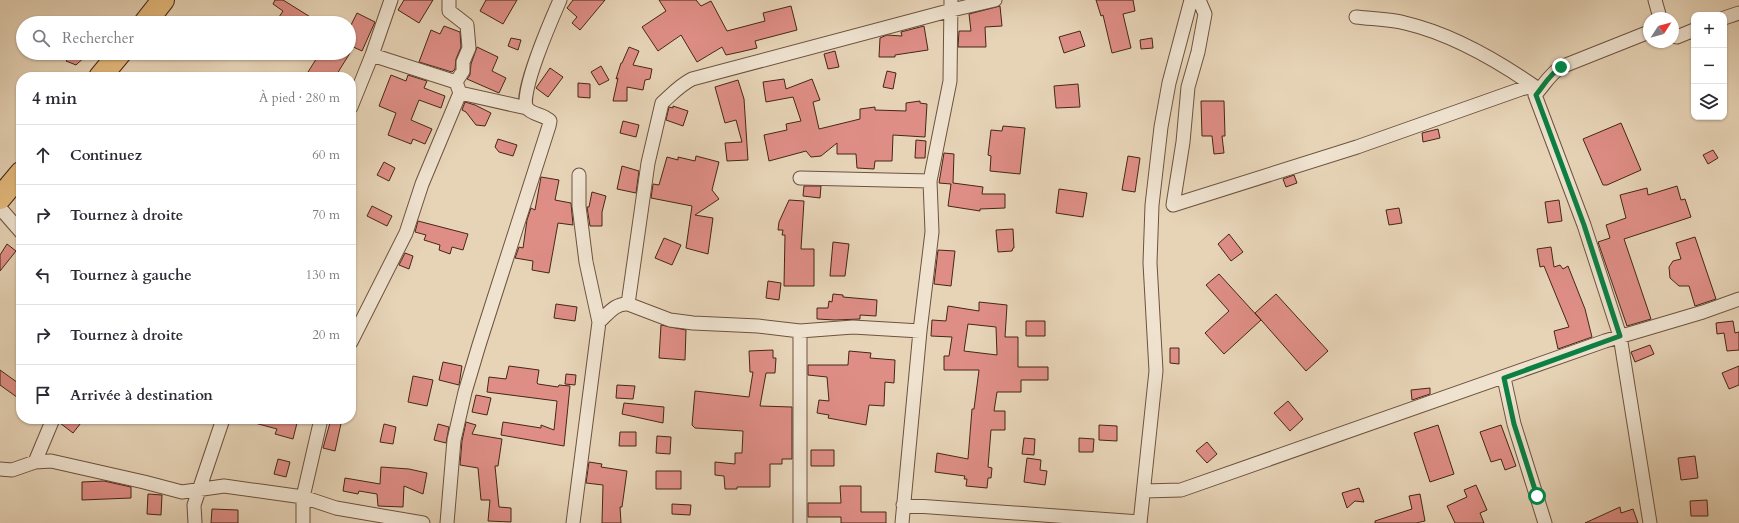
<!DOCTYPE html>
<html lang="fr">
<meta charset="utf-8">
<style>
:root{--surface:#fff;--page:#f7f7f7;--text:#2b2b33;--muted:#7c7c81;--line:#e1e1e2}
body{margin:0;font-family:Cardo,serif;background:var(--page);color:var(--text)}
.controls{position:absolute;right:12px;top:12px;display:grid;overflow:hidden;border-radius:8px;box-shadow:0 1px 3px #0004}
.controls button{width:36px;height:36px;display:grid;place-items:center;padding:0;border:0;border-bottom:1px solid var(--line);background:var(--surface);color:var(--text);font:20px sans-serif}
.compass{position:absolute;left:1643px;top:12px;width:36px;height:36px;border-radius:50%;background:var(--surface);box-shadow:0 1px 3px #0004;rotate:54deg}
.stop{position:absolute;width:12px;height:12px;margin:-9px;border:3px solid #0b8043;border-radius:50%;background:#fff}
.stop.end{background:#0b8043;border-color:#fff;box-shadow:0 1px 4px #0008}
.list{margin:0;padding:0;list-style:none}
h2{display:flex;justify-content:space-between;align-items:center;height:52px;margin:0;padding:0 16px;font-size:17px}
h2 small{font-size:13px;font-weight:400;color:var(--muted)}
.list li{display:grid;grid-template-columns:26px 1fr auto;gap:12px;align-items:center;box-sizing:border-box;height:60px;padding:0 16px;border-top:1px solid var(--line)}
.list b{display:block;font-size:15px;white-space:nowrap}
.list em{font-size:13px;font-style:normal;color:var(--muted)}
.icon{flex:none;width:22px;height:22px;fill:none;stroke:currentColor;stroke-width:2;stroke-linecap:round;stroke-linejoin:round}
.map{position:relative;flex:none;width:1739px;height:523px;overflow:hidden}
.search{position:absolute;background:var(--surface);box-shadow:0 1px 3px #0004;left:16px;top:16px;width:340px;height:44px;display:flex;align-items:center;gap:10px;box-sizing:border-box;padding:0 14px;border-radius:22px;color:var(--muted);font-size:15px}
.panel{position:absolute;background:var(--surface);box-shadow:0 1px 3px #0004;left:16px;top:72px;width:340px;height:352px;border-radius:16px}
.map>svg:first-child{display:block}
</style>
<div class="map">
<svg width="1739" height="523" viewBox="0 0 1739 523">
<rect width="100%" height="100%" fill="#e7d4b7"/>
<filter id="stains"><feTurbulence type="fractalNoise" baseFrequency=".005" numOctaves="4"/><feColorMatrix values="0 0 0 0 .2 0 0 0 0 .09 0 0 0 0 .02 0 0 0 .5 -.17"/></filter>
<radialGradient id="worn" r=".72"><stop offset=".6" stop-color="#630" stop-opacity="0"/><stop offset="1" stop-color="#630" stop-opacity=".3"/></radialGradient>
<path fill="#df8e86" stroke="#452617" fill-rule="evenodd" d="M275,0H283L320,23H301L295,19L292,23H275L283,11L273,4Z
M404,0H433L419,23L398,10Z
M486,0H517L503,24L480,11Z
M573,0H605L580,30L572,23L577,17L567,8Z
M659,0H696L701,6L711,1L727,31L765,21L763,13L791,6L797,30L755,41L757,48L740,52L726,55L722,47L697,62L681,35L658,51L642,27L666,11Z
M1096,0H1133L1135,11L1123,14L1131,48L1112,53L1103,15L1101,16Z
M1000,6L1002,26L985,27L986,47H958L959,31H971L969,14Z
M357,13L375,22L362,51L349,45V29Z
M444,26L460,32L461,47L456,59L455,69L452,72L419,62L431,30L440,34Z
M924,26L928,50L895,55V57H879L880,38L887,35L902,36L901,32Z
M1080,31L1085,46L1064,53L1059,37Z
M511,38L521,40L518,50L508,46Z
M1152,38L1153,48L1141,49L1140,40Z
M477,47L498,57L492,71L506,78L499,93L467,79L470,75L471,64Z
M629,47L639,51L633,65L652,69L650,79L645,80L643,90L627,87V101H613L618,78L616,79L621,63H622Z
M835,51L839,67L828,69L824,54Z
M73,53H89L76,65L66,61Z
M320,53H350L335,77H315L308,72Z
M601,66L609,80L599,85L591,72Z
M550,68L563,77L548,97L536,88Z
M887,71L896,73L893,89L883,87Z
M391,75L406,81L408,75L427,81L424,88L445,96L441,108L419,100L411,120L432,129L425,144L413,139L411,144L388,135L396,113L379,106Z
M784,79L786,89L812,79L820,100L813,102L819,129L860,119V109L875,107V110L906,111V103L920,101V103L927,104L925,137L893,135L892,161H875L874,169L857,168L856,154H837V143L821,156L811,157L806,151L769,161L764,135L787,130L786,124L801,121L793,97L766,102L763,82Z
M738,80L744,99L748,160L727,161L725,143L742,142L736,120L725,123L715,87Z
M578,83L590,84V98L578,97Z
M1078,84L1080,107L1056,108L1054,86Z
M1201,101H1224L1225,136H1222L1224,153L1214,154L1212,136H1202Z
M465,102L475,105L491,113L485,126L476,125L466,112L462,110Z
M673,106L688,111L683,126L666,120L669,107L673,108Z
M623,121L639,125L636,137L620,133Z
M1621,123L1641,170L1607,185H1603L1583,139Z
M1003,126L1025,128L1020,174L990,171L991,156L988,155L991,130L1002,131Z
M1438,129L1440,138L1423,142L1422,133Z
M498,139L517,145L513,156L499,152L495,147Z
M916,140L926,141L925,158H915Z
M1713,150L1718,158L1708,164L1703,155Z
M944,153L954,154L953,183L983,187L982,194H1005V208L980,209V211L948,206L951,184L939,183Z
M696,156L719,162L712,190L719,199L695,215L713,218L708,254L686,248L692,206L651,198L653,184L659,185L667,157L678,160V157L695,161Z
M1128,156L1140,158L1135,192L1122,190Z
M384,162L395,168L389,181L377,175Z
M622,166L639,171L636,193L617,189Z
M1294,175L1297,183L1286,187L1283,179Z
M541,177L559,180L555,200L571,203L573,225L558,223L549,273L532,270L533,261L515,258L519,247L523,248L527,220L531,208L535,210Z
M804,186H821L820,198L803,196Z
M1677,186L1681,200L1685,199L1691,217L1624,239L1651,319L1627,326L1598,242L1610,238L1606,225L1626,218L1620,195L1647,188L1648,195Z
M1059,189L1087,193L1083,217L1056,213Z
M592,192L606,196L602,212V226H590L587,207H589Z
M789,200L804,201L801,249H814V286H784L785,235H782L783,230H778L779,222Z
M1559,200L1562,221L1548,223L1545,202Z
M372,206L392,216L387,226L367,216Z
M1399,208L1402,223L1389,225L1386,210Z
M418,221L468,234L463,250L452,247L450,254L439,250L440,245L424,240L426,235L415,232Z
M1013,229L1014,248H1013L1012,251L998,252L996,230Z
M1229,234L1243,252L1231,261L1218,244Z
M1695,237L1716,299L1695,306L1689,286H1679L1670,278L1669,267L1673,261L1681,259L1676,243Z
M664,238L681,245L672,265L655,258Z
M833,242L849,244L845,276H830Z
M7,244L16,251L0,271V255Z
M1551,247L1554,267L1560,265L1563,269L1568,266L1585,309L1592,337L1558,349L1554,331L1569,327L1544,266L1540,267L1537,249Z
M938,250L955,251L951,286L934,284Z
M405,253L413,256L409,269L399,265Z
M1219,274L1261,320L1224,354L1205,333L1229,311L1206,285Z
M768,281L781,283L779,300L766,298Z
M833,294L843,295V297L877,300L876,316L860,315V319L835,320L817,319V308H828L829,301L832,302Z
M1276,294L1328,351L1306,371L1255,313Z
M979,302L1007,305L1005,337H1018V367H1048V380H1021V392H997L994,411H1005V430H991L988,467L992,468L991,478H988L987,488L966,486L967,479H964L965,476L935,472L937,453L968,459L972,409H974L979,370H944V356H949L952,337L931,336L932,320L946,321L948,306L979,311ZM968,324L996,327L997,355L964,351Z
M556,304L577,307L575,321L554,318Z
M1026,321H1045V336H1026Z
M1733,321L1735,333L1739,332V350L1727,351L1724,333L1717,334L1716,323Z
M661,325L686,330L685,360L659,358Z
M1650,345L1654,354L1635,362L1631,352Z
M1170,348H1179V364L1170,363Z
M773,350V358H776L775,373H766L760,406L792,407V459H782V464H770V487H737V489H725L724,476L715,475V462L735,464V453H742L743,431L695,428L692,425L695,391L749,397L753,372H750L749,351Z
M849,351L871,353L870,358L895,360L894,383L885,382L884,406L869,405L866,425L828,418L829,415L817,413L819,400L829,401L827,377L808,375V365H848Z
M443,362L462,366L459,385L439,380Z
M509,366L539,370L537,383L538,384L558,387L559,385L570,386L564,446L501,435L503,422L541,428V425L554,430L557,401L487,392L489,377L506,379Z
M1739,366V385L1729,389L1722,373Z
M0,370L21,385V400L0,385Z
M566,374L576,375L575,385L565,384Z
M413,376L433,380L427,406L408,402Z
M617,385L635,386L633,399L616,398Z
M1430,388V394L1412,400L1411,390Z
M476,395L491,398L487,415L472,412Z
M1288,401L1303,419L1290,431L1274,413Z
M624,403L664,407L663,423L622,414Z
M61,419H84L73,433L60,423Z
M252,419H298L293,439L275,434L277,429L251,422Z
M331,419H342L335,451L323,448Z
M466,422L476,425L472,434L502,439L498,466H495L499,507L511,508V522L488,521L490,500H481L478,468L460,465L462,441Z
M384,424L396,427L393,444L380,442Z
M438,424L449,427L446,443L434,440Z
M1099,425L1117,426V441L1099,440Z
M1438,425L1454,474L1430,482L1414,433Z
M1501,425L1516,466L1505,470L1501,459L1491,462L1480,432Z
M620,432H636V446H619Z
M657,436L671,437L670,454L656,453Z
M1024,438L1035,439L1034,455L1022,454Z
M1079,438L1094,439L1093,452H1079Z
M1207,442L1217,454L1207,463L1196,451Z
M811,450H834V466H811Z
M1695,456L1698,478L1681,480L1678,458Z
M1027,458L1041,460L1040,470L1047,471L1045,485L1024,482Z
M278,459L290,462L286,477L274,474Z
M589,462L602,464L601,467L627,471L622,507H620L621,523H602L603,485L586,483Z
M381,467L409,469L427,473L423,494L404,486L403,507L378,506L377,494L359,491L358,494L343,491L345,478L380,484Z
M656,471H681V489H656Z
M104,481L131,487V498L82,500V482Z
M1476,485L1487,510L1480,513L1484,523H1455L1447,506L1467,497L1464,490Z
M840,486H861V512H886V523H841V517H808V503H841Z
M1359,488L1364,502L1355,501L1347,508L1342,493Z
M148,494L162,495L161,515L147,514Z
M1420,494L1425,521L1416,523H1375V521L1412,509L1409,496Z
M1707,500L1708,516H1691L1690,501Z
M672,504L691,505L690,515L672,514Z
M1620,507L1621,513L1633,509L1638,523H1585Z
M212,509L238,510V523H211Z"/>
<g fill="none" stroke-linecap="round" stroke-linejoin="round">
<defs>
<path id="street" d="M1199,0L1205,14L1198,52L1188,87L1183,142L1173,205L1357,147L1521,89L1534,86
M1655,0L1660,18
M1356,17C1372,19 1390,19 1405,23C1452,34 1495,59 1534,86L1535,95L1584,225L1620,336L1650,523
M1724,18L1739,13
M1673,36L1677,37L1694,30
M372,55L456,82
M460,93L527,108
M1535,95C1544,85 1550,74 1561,67L1649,32
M351,107L372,55L391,0
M800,178L930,181
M0,208L21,232
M628,304L648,163L662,103C672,94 680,85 692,79L952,10L995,0
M599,322C608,314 615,303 628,304L670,320L693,323L758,326L800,331L853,327L920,331
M351,342L406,233L422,184L460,93L456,82L463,71V62L469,48L467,25L449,11V0
M1504,378L1514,424L1545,523
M35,462L53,419
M0,469L12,470L35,462L51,461L144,482L182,492L224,486L303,497L336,508L423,523
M1144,491L1181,490L1605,341L1703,312L1739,299
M903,505L1140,522
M195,523L194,505L223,419
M303,523V497L321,419
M447,523L454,440L465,392L479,345L549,126L550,121C544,114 532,115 527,108C518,95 553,16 560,0
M573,523L599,322L586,262L579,206V175
M800,523V331
M902,523L920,331L932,232L930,181L950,81L951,0
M1140,523L1156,371L1150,263L1152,205L1161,127L1169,83L1191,0"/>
<path id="highway" d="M145,23L163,0
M100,77L120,53
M0,198L21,173"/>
</defs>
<use href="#street" stroke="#6e523f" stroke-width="15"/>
<use href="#highway" stroke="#452617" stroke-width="24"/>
<use href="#street" stroke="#efe3d0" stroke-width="13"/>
<use href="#highway" stroke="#e4ba7c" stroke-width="22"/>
</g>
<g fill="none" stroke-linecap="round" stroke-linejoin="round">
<path stroke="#0b8043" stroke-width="5" d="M1537,496L1514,424L1504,378L1620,336L1584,225L1536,95C1544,85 1550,74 1561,67"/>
</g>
<rect width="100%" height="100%" filter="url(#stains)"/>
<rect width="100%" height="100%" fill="url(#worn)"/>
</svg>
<div class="controls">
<button>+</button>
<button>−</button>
<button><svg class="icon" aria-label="layers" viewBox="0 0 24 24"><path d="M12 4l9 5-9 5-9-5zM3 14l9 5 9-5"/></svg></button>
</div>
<svg class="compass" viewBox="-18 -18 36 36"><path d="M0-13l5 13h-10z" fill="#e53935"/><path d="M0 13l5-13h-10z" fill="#7c7c81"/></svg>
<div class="stop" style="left:1537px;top:496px"></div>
<div class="stop end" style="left:1561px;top:67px"></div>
<div class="search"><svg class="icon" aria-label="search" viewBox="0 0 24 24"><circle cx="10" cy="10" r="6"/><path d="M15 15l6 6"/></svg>Rechercher</div>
<section class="panel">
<h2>4 min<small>À pied · 280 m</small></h2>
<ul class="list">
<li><svg class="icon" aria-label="ahead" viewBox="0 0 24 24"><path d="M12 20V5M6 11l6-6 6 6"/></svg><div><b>Continuez</b></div><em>60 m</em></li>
<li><svg class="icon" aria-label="right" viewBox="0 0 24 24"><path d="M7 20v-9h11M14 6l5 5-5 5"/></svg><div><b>Tournez à droite</b></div><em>70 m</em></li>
<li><svg class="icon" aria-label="left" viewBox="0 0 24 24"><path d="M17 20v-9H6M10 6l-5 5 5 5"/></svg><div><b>Tournez à gauche</b></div><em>130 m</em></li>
<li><svg class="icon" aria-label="right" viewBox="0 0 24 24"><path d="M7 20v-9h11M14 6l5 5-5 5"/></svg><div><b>Tournez à droite</b></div><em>20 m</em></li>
<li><svg class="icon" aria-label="arrive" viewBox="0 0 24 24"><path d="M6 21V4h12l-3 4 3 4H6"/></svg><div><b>Arrivée à destination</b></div></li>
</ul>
</section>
</div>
